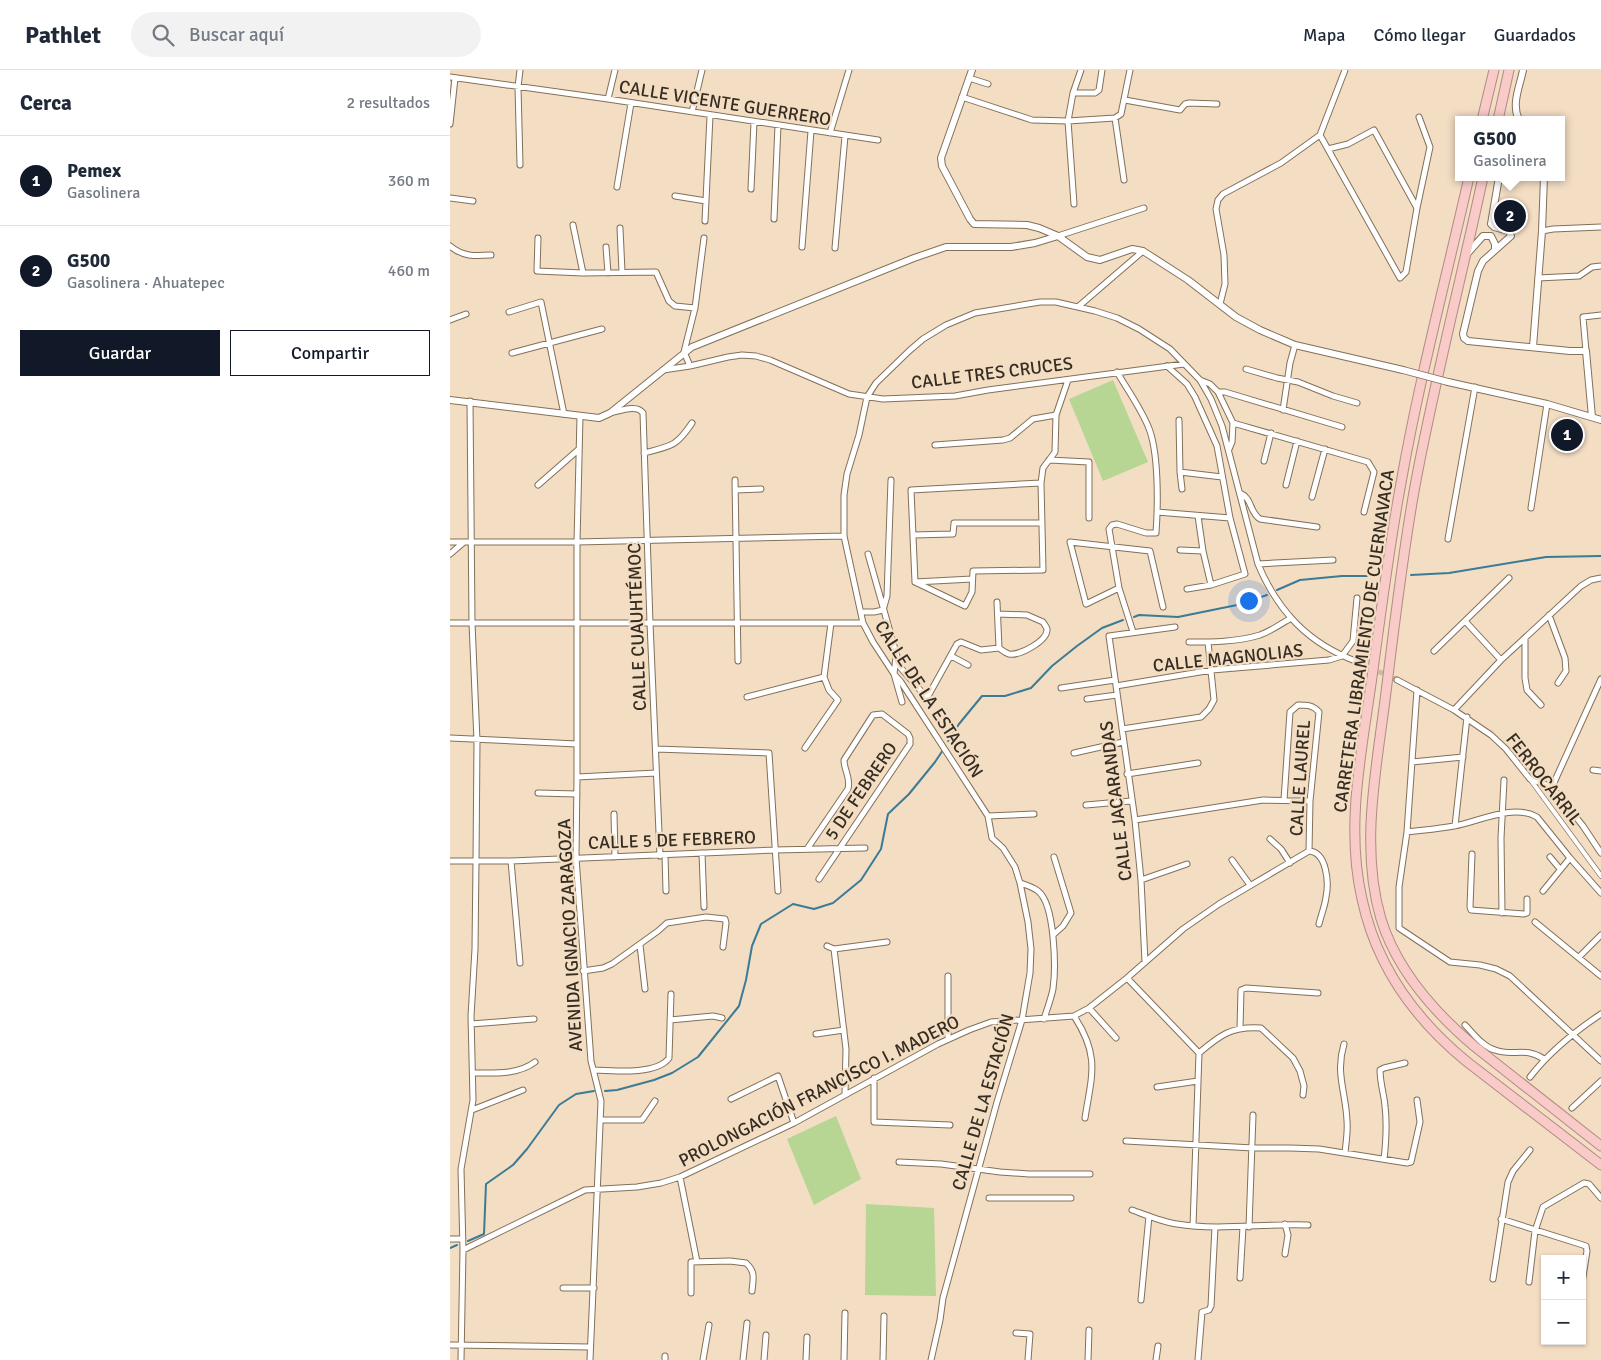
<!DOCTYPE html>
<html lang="es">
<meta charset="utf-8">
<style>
:root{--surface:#fff;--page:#f2f2f3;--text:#1f2937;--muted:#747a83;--line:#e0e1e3;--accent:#111827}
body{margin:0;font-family:Signika,sans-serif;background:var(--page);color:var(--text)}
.controls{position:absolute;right:15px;bottom:15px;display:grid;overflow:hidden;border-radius:0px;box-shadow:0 1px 4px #0004}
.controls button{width:45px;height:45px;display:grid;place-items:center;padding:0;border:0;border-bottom:1px solid var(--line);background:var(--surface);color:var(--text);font:25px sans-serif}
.you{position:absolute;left:798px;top:530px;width:18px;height:18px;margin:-12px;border:4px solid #fff;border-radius:50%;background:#1a73e8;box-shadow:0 0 0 8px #1a73e833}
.badge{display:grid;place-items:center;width:32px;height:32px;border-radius:50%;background:var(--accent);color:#fff;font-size:16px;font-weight:700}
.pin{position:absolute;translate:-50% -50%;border:2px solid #fff;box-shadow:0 1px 5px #0006}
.popup{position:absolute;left:1005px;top:46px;width:110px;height:65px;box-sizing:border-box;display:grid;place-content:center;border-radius:0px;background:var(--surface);filter:drop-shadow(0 1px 4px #0005);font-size:16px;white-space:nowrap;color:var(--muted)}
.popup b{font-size:19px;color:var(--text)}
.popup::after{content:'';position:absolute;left:50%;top:100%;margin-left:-10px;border:10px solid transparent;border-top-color:var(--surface)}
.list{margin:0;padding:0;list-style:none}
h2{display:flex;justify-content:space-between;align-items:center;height:65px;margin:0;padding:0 20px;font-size:21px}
h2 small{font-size:16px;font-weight:400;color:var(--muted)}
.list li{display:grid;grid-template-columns:32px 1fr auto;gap:15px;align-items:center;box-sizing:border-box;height:90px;padding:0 20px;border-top:1px solid var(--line)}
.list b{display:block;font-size:19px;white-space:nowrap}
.list p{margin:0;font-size:16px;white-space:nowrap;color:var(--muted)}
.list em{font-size:16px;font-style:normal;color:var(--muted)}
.actions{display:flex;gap:10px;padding:15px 20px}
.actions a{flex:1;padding:11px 0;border:1px solid var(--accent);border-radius:0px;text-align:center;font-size:18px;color:var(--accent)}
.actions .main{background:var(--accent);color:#fff}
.icon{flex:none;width:28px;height:28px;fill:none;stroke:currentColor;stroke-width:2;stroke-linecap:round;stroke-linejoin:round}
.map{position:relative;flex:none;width:1151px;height:1290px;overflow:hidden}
header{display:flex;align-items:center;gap:30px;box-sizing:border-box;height:70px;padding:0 25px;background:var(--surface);border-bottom:1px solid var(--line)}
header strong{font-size:24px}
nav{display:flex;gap:28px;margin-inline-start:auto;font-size:18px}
.search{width:350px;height:45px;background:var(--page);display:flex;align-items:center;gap:12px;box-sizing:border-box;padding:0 18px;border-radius:28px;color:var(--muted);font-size:19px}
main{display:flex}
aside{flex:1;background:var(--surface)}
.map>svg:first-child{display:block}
</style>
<header>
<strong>Pathlet</strong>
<div class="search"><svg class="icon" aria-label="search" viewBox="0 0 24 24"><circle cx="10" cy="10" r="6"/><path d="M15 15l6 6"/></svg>Buscar aquí</div>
<nav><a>Mapa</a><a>Cómo llegar</a><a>Guardados</a></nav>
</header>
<main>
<aside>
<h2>Cerca<small>2 resultados</small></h2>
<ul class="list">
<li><span class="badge">1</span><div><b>Pemex</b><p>Gasolinera</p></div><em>360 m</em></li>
<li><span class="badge">2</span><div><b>G500</b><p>Gasolinera · Ahuatepec</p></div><em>460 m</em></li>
</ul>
<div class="actions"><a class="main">Guardar</a><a>Compartir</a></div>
</aside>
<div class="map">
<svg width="1151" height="1290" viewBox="0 0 1151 1290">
<rect width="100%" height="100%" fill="#f3ddc3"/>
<path fill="#b7d593" d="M663,310L698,392L653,411L619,329Z
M386,1046L411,1109L364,1135L337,1069Z
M416,1134L484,1138L486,1226L415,1225Z"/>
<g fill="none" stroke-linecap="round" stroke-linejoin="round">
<path stroke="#3b7b96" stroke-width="2" d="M961,505L999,503L1096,487L1151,486
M827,520L850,510L892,506H917
M684,547L689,545L728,547L787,535L817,525
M498,671L509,654L532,626H555L581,618L602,596L627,576L652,558L673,550
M155,1021L167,1020L204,1010L222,1003L248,987L289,936L296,910L302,876L311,854L343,834L364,839L383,833L411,810L431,779L438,744L459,724L485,692L493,680
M18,1171L34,1164L36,1114L63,1095L77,1079L109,1035L126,1024L144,1021
M0,1178L7,1175"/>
<path stroke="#cdbaa3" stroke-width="5" stroke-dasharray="5 2.5" stroke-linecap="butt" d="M908,592L947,610"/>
<defs>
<path id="pedestrian" d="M1080,709L1151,806"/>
<path id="minor" d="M0,7L158,29L428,70
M519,8L538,14
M623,23H645L649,20L652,0
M512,27L582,50L618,51L665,48L671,44L680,0
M158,29L165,0
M675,30L730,40L735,34L739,33L767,34
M242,42L252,0
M665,48L674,110
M0,54L5,8
M380,63L399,0
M870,65L950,208L956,202L967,138L980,77L969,47
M878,79L898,74L924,60L967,138
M70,95L68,17L70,0
M167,117L181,33
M301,119L304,52
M225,126L256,131
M0,128L23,131
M624,134L618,51L623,23L631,0
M324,149L328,55
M255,151L260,46
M123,155L133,203
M170,158L172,202
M1092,161L1103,159L1151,157
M608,166L694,138
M88,168L87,201L133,203L206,202L219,231L225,236L245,238
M0,176C13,187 25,186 41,185
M156,177L158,203
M352,177L361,61
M385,178L395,66
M1088,208L1129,206L1142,197L1151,196
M770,234L775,214L774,185L766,139L768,130L773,124L831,93L870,65L895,0
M629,236L693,181
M59,242L91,232L114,344
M0,250L16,244
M1136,281L1133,247L1151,245
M62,283L152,259
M240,296L234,282L245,238L254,168
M717,296L737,314L745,327L767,376L780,448L795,504L761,515L737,519
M796,299L827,308L848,312L883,326L907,333
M213,300L240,296L278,287L292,285L306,286L320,290L399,324L433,329L505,326L538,320L734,294
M667,302C677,319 690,337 698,356C709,381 708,435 706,463H696L667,454L662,455L659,459L669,518L683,562
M750,310L760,314L768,322L783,353L782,372L779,379
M768,322H775L892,357
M833,340L840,293L845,275
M160,343C170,341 187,334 193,343L200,553L210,786
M130,346L127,472V707L126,788L141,991L151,1031L140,1290
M729,350L730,402L732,419
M783,353L918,392L924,402L914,442
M485,375L553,370L560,368L583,349L606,345
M194,383C221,376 226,377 242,353
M599,390L639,392V448
M814,391L821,363
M730,402L772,407
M285,410L288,591
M88,415L128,380
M836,415L847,371
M286,420L311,419
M790,423C803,429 799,442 810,449L867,457
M862,427L875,379
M1081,438L1097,334
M707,442L780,448
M748,446L753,481L761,515
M463,465L503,464L504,453H592
M998,469L1025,317
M0,472H127L394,466
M730,480L753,481
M0,484L14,472
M418,484L450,597L477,628L507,574L511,572L531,580L549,578C552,580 555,583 559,584C569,586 598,571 597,559C596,556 594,554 593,552L577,545L548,544
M808,494L883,490
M465,512L515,536L522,522L523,501L593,500L591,413L593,398L605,382L606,345L618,310
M465,512L461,420L591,413
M465,512L522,509
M669,518L636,534L620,472L700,481L713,537
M547,532L549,578
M411,542H424L433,540L437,526L441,410
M1099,545L1115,588L1116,601L1108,613
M1015,551L1051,590
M0,553H413
M1075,568V608L1077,620L1091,635
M739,572C762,572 787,572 810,565C821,561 831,554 841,548
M984,581L1059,508
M501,586L518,595
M446,587L444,604L452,632
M947,610L1004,640L1041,665L1056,679L1080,709L1102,717L1133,756L1151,783
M666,616L762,600L879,590L892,586L903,571L907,528
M611,618L665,610
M967,620L957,762L949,817V858L1000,892L1030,895L1046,899L1060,906L1151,991
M297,627L374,607
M637,629L667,625
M1004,640L1051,590L1131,516L1141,510L1151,508
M672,659L751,647L759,639L764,630L758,572
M0,668L127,674
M355,678L388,630L379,620L374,607L381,553
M206,679L319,683L328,821
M624,683L673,672
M962,692L1013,687
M1143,700L1151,701
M677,704L748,693
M127,707L206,703
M1102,717L1151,609
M88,723L127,724
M834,730L840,642L848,635C857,635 863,635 869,642L860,731L859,781
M636,735L681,731
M164,744L165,787
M538,746L584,744
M685,750L813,730L860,731
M1005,756L1017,647
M957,762C973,760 988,759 1004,756C1029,752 1062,733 1087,747L1120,788L1151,823
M820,769L831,779L840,793
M357,779L398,719C401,707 394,701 394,690L423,645L432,644L458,664L460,668V674L369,809
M859,781C877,782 879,813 876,827C875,836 871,845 869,854
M252,783L254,837
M1022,784L1020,837L1021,840L1074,844L1077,843V829
M215,785L216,821
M1100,787L1110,799
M782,790L800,815
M0,791H61L325,780L415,778
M61,791L70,893
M691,810L737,794
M570,813C576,815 583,817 588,821C605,834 606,898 603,919C601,929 597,939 594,949
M1093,821L1120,788
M1052,843L1051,768L1054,710
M1085,852L1151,906
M603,865L613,856L621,843L604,787
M190,875L195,919
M377,876L384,879L396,979L395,1023
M384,879L437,872
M1129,887L1151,865
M695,892L691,810L685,750L659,566L725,557
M133,901L153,898L162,894L208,861L217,853L256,847L275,849L276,853L273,877
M498,906V969
M677,908L749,983L743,1156
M639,938L666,968
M624,946C650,986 642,1004 635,1048
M220,950L263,946L272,948
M21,954L84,949
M1015,955C1023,963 1033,977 1045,980C1064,987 1074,976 1094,989
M790,958L791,920L796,918L868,923
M366,964L394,960
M894,974C885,1004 896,1022 897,1051C898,1061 896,1072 895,1083
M749,983C770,965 782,956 811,958L843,988L850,1001L854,1016L853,1025
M144,1000C164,1001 207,1005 219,988L221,924
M23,1003C43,1003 68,1005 85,992
M1080,1007C1100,981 1124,962 1151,944
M424,1008V1052L500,1055
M707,1017L748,1011
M281,1029L328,1006L344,1053
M1122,1038L1151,1011
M22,1040L73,1020
M151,1050H192L205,1031
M676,1071L803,1078H840L869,1079L957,1093L961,1092L970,1052L967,1030
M934,1089C936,1072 937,1053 935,1036C934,1024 930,1013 930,1000L934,998L955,993
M449,1092L491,1094L550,1102L579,1104H640
M230,1107L247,1192
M539,1128H621
M682,1140C696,1145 712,1152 727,1154C771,1161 814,1153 858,1155
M1051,1149L1136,1176L1137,1181L1132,1213
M835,1154L838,1165L835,1184
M799,1157L803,1045
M0,1169H12
M13,1180L135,1120L187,1117L211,1113L230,1107L344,1053L488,974L519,960L541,952L624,946L639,938L677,908L733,859L769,834L859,781
M790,1208L793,1157
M1043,1209L1058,1112L1063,1101L1080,1080
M1079,1212L1085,1161L1093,1137L1134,1113L1139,1114L1151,1128
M113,1218H144
M241,1223V1192L280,1191L296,1193C306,1202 303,1209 302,1221
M691,1230L699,1146
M566,1263L580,1264L578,1290
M0,1275L140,1277
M11,1290L13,1180L11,1099L23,1030L21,946L25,879L26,791L27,671L22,553L20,331
M215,1290V1286
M253,1290L259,1255
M293,1290L297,1253
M314,1290L316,1265
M356,1290L357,1267
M394,1290L395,1243
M433,1290L434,1246
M481,1290L490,1250L493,1228L547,1032L572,950L580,903L581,879L578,852L570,813L565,797L553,778L542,768L538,746L451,612L444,604L423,572L413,553L394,466V425L397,404L409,365L417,327L426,313L459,281L473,269L496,255L525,243L590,232H606L645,241L667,248L689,259L720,279L750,310L761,329L772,356L808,494C828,542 859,574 908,592
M638,1290L639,1260
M706,1290L708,1276
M748,1290L752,1242L759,1240L761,1236L765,1157"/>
<path id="tertiary" d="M522,0L491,88L492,96L520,149L524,154L577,155L589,158L608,166L637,187L650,190L682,179L693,181L738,210L786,247L810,260L845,275L953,300
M1069,50C1061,34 1070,16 1073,0
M1049,107L1041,154L1044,157L1059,161L1061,166L1033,191L1028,201L1013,264L1014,268L1018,271L1120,281H1136L1142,347
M1017,184L1033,166H1041L1045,174V180
M1083,277L1092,161L1094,107
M998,312L1097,334L1151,350
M0,330L149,348L160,343L242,277L464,188L496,177H561L585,173L608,166"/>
<path id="trunk" d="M1032,50L1044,0
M1048,50L1059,0
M1019,107C996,209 969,310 951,413C939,477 931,542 922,607C912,680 895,756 912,829C926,895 965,949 1016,991L1151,1095
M1033,107C1011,210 984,313 965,416C952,487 944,559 935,630C926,701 910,779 931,849C947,901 984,942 1024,976L1151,1076"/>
</defs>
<use href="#pedestrian" stroke="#837059" stroke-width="5.5"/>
<use href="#minor" stroke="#837059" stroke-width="7"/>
<use href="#tertiary" stroke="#837059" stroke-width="8"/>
<use href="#trunk" stroke="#b28a85" stroke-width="11"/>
<use href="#pedestrian" stroke="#fff" stroke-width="4"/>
<use href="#minor" stroke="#fff" stroke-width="5"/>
<use href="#tertiary" stroke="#fff" stroke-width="6"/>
<use href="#trunk" stroke="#f8cac8" stroke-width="9"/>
<defs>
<path id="tertiary-bridge" d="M953,300L998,312"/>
</defs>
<use href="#tertiary-bridge" stroke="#837059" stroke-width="8" stroke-linecap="butt"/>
<use href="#tertiary-bridge" stroke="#fff" stroke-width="6"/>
</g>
<g text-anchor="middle" stroke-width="4.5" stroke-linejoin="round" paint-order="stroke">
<g font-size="18" fill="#352c22" stroke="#f3ddc3">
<text transform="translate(275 33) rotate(9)" y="6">CALLE VICENTE GUERRERO</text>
<text transform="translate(542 303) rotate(-7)" y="6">CALLE TRES CRUCES</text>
<text transform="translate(187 557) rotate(-92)" y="6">CALLE CUAUHTÉMOC</text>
<text transform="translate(914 571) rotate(-82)" y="6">CARRETERA LIBRAMIENTO DE CUERNAVACA</text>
<text transform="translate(778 588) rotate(-6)" y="6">CALLE MAGNOLIAS</text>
<text transform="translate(479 629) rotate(57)" y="6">CALLE DE LA ESTACIÓN</text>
<text transform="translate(850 708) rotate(-86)" y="6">CALLE LAUREL</text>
<text transform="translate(1094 709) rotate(52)" y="6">FERROCARRIL</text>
<text transform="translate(411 721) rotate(-56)" y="6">5 DE FEBRERO</text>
<text transform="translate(666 731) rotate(-97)" y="6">CALLE JACARANDAS</text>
<text transform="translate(222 770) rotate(-2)" y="6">CALLE 5 DE FEBRERO</text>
<text transform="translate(120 865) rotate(-93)" y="6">AVENIDA IGNACIO ZARAGOZA</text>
<text transform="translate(369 1021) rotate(-27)" y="6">PROLONGACIÓN FRANCISCO I. MADERO</text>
<text transform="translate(533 1032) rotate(-74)" y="6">CALLE DE LA ESTACIÓN</text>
</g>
</g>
</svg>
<div class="controls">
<button>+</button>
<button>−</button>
</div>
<div class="you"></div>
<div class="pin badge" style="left:1117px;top:365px">1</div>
<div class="pin badge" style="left:1060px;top:146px">2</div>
<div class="popup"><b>G500</b>Gasolinera</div>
</div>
</main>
